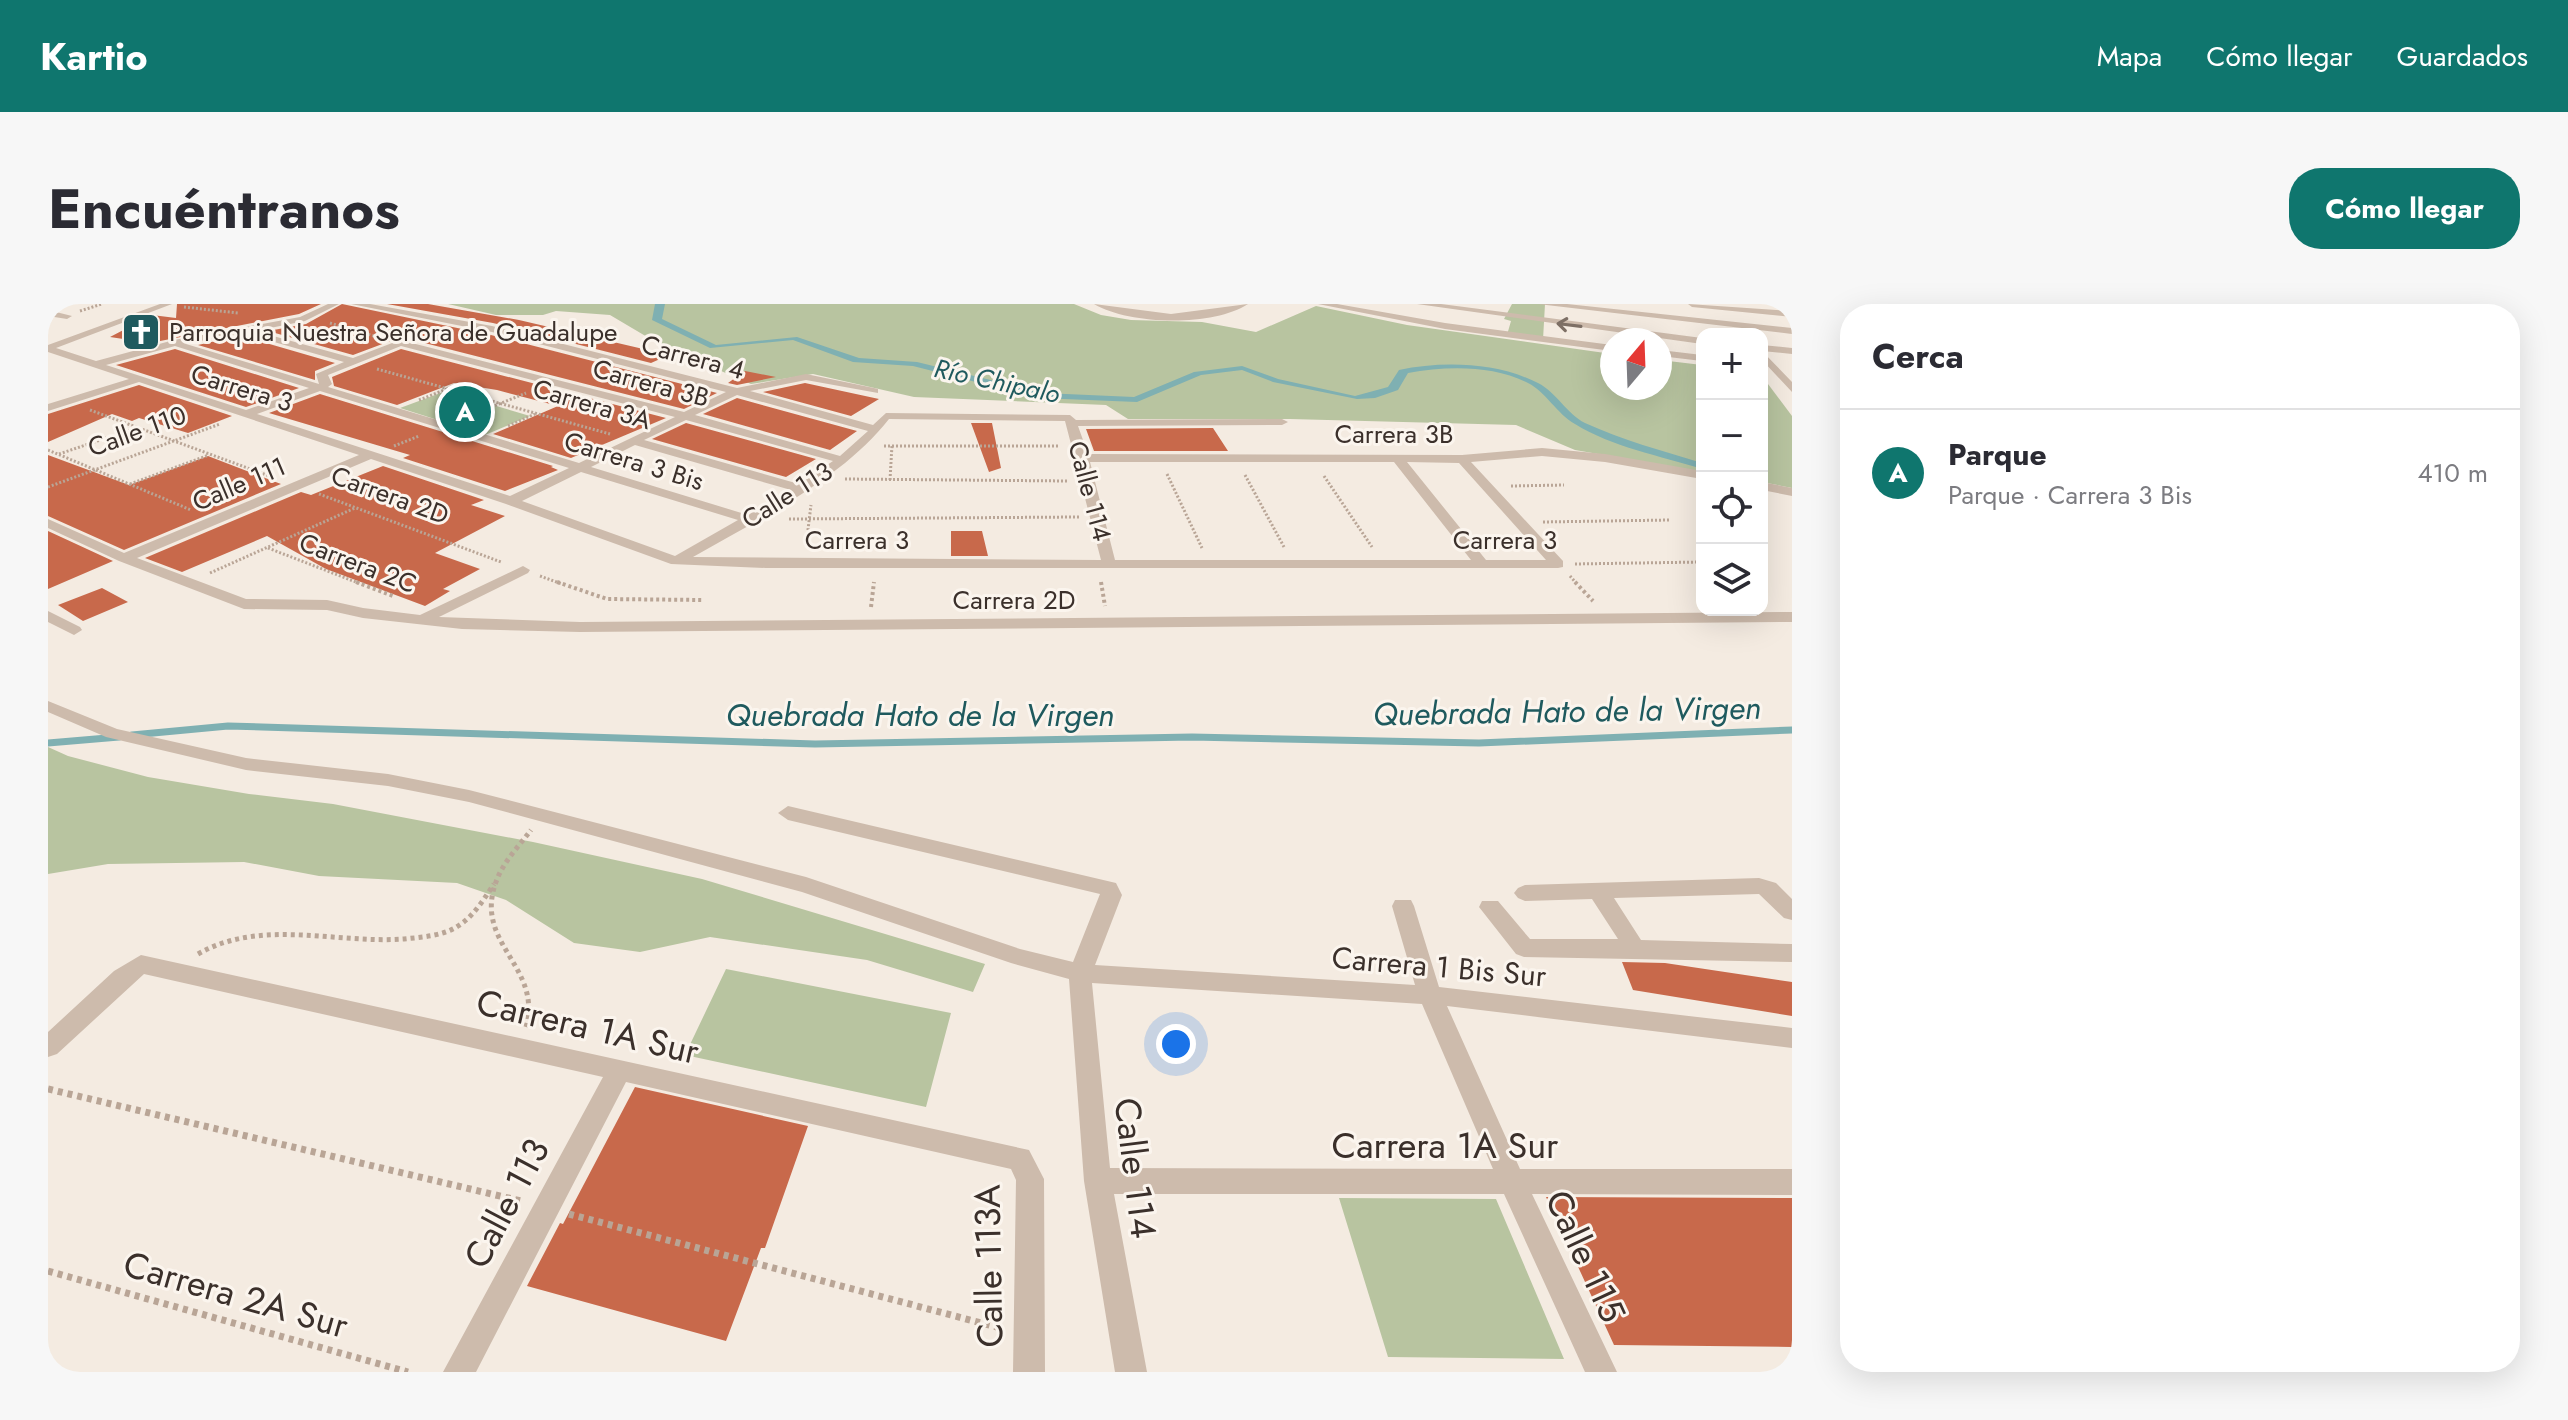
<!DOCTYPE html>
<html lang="es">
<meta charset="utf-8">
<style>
:root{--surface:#fff;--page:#f7f7f7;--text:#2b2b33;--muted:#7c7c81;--line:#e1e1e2;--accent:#0f766e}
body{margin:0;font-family:Jost,sans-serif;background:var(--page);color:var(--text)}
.controls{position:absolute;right:24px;top:24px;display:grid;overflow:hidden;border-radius:16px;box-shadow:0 8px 32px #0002}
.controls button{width:72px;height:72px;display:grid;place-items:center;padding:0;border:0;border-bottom:2px solid var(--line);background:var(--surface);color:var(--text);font:40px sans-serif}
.compass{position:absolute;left:1552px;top:24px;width:72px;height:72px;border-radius:50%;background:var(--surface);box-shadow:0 8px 32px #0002;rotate:19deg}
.you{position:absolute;left:1128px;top:740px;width:28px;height:28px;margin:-20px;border:6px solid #fff;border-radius:50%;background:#1a73e8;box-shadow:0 0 0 12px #1a73e833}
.badge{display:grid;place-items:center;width:52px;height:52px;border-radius:50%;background:var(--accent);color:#fff;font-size:26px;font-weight:700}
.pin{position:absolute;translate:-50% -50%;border:4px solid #fff;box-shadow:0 2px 8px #0006}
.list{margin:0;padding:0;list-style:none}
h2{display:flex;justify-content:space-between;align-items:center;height:104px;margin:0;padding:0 32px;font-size:34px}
h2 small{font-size:26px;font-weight:400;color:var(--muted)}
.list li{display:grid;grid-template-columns:52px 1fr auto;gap:24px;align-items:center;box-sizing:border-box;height:128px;padding:0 32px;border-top:2px solid var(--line)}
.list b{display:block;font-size:30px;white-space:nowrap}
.list p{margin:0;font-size:26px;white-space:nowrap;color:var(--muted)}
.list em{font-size:26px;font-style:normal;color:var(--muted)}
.icon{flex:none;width:44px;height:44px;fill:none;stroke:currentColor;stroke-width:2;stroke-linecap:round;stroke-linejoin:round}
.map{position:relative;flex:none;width:1744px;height:1068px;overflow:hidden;border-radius:32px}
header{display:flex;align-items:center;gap:48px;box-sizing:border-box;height:112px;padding:0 40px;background:var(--accent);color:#fff}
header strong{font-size:38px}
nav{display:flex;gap:44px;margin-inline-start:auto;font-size:28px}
.intro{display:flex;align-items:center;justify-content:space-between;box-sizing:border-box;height:192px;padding:0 48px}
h1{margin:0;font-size:56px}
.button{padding:20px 36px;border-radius:32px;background:var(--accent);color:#fff;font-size:28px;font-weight:700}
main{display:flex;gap:48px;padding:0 48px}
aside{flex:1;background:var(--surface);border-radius:32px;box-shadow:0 8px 32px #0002}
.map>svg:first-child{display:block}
</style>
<header>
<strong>Kartio</strong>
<nav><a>Mapa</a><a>Cómo llegar</a><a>Guardados</a></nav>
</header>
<div class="intro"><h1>Encuéntranos</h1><a class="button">Cómo llegar</a></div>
<main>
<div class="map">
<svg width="1744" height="1068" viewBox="0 0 1744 1068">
<rect width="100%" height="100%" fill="#f4ebe1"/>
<path fill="#b8c4a0" d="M400,0H1026L1053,11L1083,16L1154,18L1208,28L1268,2L1359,21L1564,50V84H1612V56L1654,61V168L1527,146L1468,121L1242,115H1080L1058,101L866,93L765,70L703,80L611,40L562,11L508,7L495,11H448Z
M1464,0H1497L1495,36L1459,31L1463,17L1456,15Z
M1714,72L1744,112V184L1714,178Z
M398,87L482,112L437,131L352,104Z
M0,443L20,452L100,473L201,490L285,500L485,538L654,575L937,660L925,688L819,656L662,633L592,648L526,639L458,596L409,579L271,572L196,558L60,560L0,570Z
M678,665L903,709L878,803L637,751Z
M1291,894L1448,895L1516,1055L1340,1053Z"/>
<path fill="#7fb0b2" d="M607,0H617L614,15L668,41L749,33L811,54L869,58L995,89L1086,93L1146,68L1194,62L1230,75L1307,92L1340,83L1351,66C1395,57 1448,58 1490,79C1508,88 1519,110 1537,119C1574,136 1615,147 1654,159V165C1613,152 1564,143 1527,120C1509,110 1498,88 1480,79C1444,61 1399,62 1360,69L1350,86L1327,94L1309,95L1225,78L1194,66L1153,71L1089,98L991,94L865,62L805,58L745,36L662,44L604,16Z"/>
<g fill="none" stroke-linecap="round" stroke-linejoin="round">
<path stroke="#7fb0b2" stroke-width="7" d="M84,431L180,422L767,440L1144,433L1431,439L1744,426
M0,439L71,433"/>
</g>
<path fill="#c8694b" d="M129,0H273L251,10L102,39L62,33L104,11L128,14Z
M294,0L443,31L669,89L636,105L353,33L305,51L220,27L258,20Z
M339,0H380L471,16L621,51L603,59L445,19Z
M195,31L197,33L287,59L267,67V76L150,41Z
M127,45L251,84L198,103L68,61Z
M353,45L618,114L523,154L445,130L510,102L449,86L406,79L349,101L286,82L284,73Z
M697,67L728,73L689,81L680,79Z
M757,79L831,95L803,112L715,88Z
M91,81L184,112L140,129L91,114L84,117L64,110L0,138V110Z
M272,90L505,162L503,163L510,166L457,187L355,154L362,151L221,109Z
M689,94L809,127L782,146L655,110Z
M638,119L768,155L738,173L604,135Z
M923,119H944L953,164L941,168Z
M1165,124L1180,147H1046L1038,125Z
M0,151L81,181L160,152L233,180L76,246L0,212Z
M335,162L436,196L423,201L457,212L387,249L432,265L395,285L402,287L377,302L278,265L219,232L134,268L97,254L253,188L263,191Z
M0,227L65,257L0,285Z
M903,227H934L940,252H903Z
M54,284L80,298L35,317L10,301Z
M1574,658L1617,659L1744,678V712L1585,686Z
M587,783L760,822L717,944H713L678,1037L479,982L512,919L515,920Z
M1498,893L1744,894V1043L1566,1041Z"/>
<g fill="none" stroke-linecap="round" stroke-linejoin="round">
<path stroke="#b9a596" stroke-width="3" stroke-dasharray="2 2" stroke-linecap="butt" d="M136,3L190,9
M32,7L54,0
M282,19L326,32
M329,65L562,130
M371,96L399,85
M42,106L224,173
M421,112L478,89
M460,122L487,110
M346,142L371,132
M836,142H1010
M0,146L143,206
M11,150L88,124
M1119,170L1154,244
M1197,171L1236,243
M1276,172L1324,243
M797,175L1019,177
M842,176L844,141
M82,180L161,151
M1463,182L1516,181
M0,183L172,120
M271,190L453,258
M741,215L1031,213
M1495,218L1622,216
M758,242L763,201
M220,244L313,280
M1527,260L1654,258
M162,269L307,204
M492,272L514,280
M1522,272L1529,280"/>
<path stroke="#b9a596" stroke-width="4" stroke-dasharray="3 3" stroke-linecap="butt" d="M308,278L345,292
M509,278L559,295L654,296
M1053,278L1057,302
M1527,278L1545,297
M823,303L826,278"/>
<path stroke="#b9a596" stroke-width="5" stroke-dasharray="4 4" stroke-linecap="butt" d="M150,650C213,614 287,640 356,635C374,633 395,632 410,622C426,612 436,595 446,580
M478,723C495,662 425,640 448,578C455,558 471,542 483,526"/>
<path stroke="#b9a596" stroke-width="7" stroke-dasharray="5 5" stroke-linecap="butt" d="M0,785L473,897
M521,910L956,1025
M0,967L360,1068"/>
<path fill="#cdbbac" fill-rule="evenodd" d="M112,0H124L8,44L48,57L126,36L252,13L280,0H291L257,17L207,27L305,54L352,36L636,108L678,88L444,28L303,0H322L444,22L689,84L758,70L826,84L830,85V89L758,76L702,87L825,121L838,109L1022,111L1028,116L1234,115L1240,118L1234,121L1030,122L1040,150L1414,151L1494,144L1557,150L1654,167V175L1557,158L1494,152L1423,158L1515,257V263L1510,264H718L623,260L458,200L323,155L89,254L198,295L279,296L315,304L372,311L475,262L482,266L480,269L391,313L532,318L1744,308V318L532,328L414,325L315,314L279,306L196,305L71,257L0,224V215L76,249L311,151L91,78L0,107V100L81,75L0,48V41ZM197,28L198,30L296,58L268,70L271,80L138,40ZM127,42L261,84L198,106L58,61ZM353,42L627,113L531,159L280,83L284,80L280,71ZM272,87L521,164L462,192L209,110ZM689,91L820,127L792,152L647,111ZM841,115L1017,117L1053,256L645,253C713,214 794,175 841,115ZM638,116L785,157L751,180L596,136ZM587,141L743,186L700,211L543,163ZM1042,158H1346L1423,256H1067ZM1359,158L1411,159L1498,256H1438ZM533,168L690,216L627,252L474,197Z
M1046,0L1123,10L1200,0C1165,23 1081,21 1046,0Z
M1270,0H1289L1397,19L1564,41V47L1397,25Z
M1369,0H1393L1654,34V40Z
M1490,0H1519L1744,24V30Z
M1640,0L1744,7V13L1644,3Z
M0,6L24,12L19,15L0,12Z
M1714,41L1744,44V50L1714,47Z
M1612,46L1654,51V57L1612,52Z
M1714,47L1744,78V88L1714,56Z
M1714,178L1744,184V192L1714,186Z
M0,307L32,323L34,326L26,331L0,318Z
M0,397L69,425L198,454L340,470L421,486L758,573L972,645L1025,658L1052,590L740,516L730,509L740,502L1068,579L1074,591L1047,661L1367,681L1344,602L1347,596H1363L1366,602L1391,683L1744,724V744L1399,702L1472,865H1744V891L1484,890L1569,1068H1537L1456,890H1066L1099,1068H1067L1036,877L1021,675L963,659L754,588L421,498L340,482L198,466L58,433L0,408ZM1044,679L1374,700L1445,865L1062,864Z
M1711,574L1728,579L1744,595V616L1736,614L1711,590L1566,594L1593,636L1744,640V658L1476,653L1468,650L1431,603L1434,597H1450L1482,635H1570L1544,595L1477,597L1470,594L1466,589L1470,584L1477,581Z
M93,651L981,846L996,875L997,1068H965L968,876L963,865L578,778L428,1068H395L555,773L96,670L9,750L0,753V728L66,667Z"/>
</g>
<defs><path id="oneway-shaft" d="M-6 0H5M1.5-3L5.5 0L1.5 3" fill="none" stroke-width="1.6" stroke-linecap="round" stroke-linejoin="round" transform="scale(2)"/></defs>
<use stroke="#7d6f65" href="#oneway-shaft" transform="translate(1521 21) rotate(-173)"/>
<defs>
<symbol id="church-square" viewBox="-11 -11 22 22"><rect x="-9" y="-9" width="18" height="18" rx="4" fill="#1f5a5e" stroke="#fbf5ee"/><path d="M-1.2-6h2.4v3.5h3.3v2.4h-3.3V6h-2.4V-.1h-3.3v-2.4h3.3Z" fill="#fff"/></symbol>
</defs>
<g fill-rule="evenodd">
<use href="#church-square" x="71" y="6" width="44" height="44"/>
</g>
<g text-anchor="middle" stroke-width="6" stroke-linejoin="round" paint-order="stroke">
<g font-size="26" fill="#3b302b" stroke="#fbf5ee" text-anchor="start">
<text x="121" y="37">Parroquia Nuestra Señora de Guadalupe</text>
</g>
<g font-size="26" fill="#3b302b" stroke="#fbf5ee">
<text transform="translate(645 53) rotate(15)" y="9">Carrera 4</text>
<text transform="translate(603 79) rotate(15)" y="9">Carrera 3B</text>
<text transform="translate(194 84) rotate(17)" y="9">Carrera 3</text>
<text transform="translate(544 100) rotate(16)" y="9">Carrera 3A</text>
<text transform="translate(89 127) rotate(-20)" y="9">Calle 110</text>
<text x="1346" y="139">Carrera 3B</text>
<text transform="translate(586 157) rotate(17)" y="9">Carrera 3 Bis</text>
<text transform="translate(191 180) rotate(-23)" y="9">Calle 111</text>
<text transform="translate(1042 187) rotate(75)" y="9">Calle 114</text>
<text transform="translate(342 191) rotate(20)" y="9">Carrera 2D</text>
<text transform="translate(739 191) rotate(-32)" y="9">Calle 113</text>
<text x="809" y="245">Carrera 3</text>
<text x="1457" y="245">Carrera 3</text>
<text transform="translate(310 259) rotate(21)" y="9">Carrera 2C</text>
<text x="966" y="305">Carrera 2D</text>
</g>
<g font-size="26" font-style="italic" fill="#1f5a5e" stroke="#fbf5ee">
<text transform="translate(949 77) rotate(12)" y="9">Río Chipalo</text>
</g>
<g font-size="30" fill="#3b302b" stroke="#fbf5ee">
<text transform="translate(1391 663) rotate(5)" y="10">Carrera 1 Bis Sur</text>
</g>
<g font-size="32" font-style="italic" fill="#1f5a5e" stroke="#fbf5ee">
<text transform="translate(1519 407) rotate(-1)" y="11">Quebrada Hato de la Virgen</text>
<text x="872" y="422">Quebrada Hato de la Virgen</text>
</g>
<g font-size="36" fill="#3b302b" stroke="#fbf5ee">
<text transform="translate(540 722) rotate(13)" y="13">Carrera 1A Sur</text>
<text x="1397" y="854">Carrera 1A Sur</text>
<text transform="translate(1088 864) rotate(83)" y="13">Calle 114</text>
<text transform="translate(458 899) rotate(-62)" y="13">Calle 113</text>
<text transform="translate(1538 952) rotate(65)" y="13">Calle 115</text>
<text transform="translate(940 962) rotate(-91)" y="13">Calle 113A</text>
<text transform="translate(188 990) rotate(16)" y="13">Carrera 2A Sur</text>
</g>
</g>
</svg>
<div class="controls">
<button>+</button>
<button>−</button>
<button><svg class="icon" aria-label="locate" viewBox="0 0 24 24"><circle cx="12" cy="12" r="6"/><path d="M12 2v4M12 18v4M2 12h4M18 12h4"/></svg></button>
<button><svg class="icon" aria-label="layers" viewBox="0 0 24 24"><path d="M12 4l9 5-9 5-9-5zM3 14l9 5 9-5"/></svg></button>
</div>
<svg class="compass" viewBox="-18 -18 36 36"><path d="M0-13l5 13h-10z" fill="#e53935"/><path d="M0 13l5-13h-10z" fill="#7c7c81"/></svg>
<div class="you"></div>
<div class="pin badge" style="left:417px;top:108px">A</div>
</div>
<aside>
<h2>Cerca<small></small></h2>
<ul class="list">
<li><span class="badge">A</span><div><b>Parque</b><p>Parque · Carrera 3 Bis</p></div><em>410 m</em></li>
</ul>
</aside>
</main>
